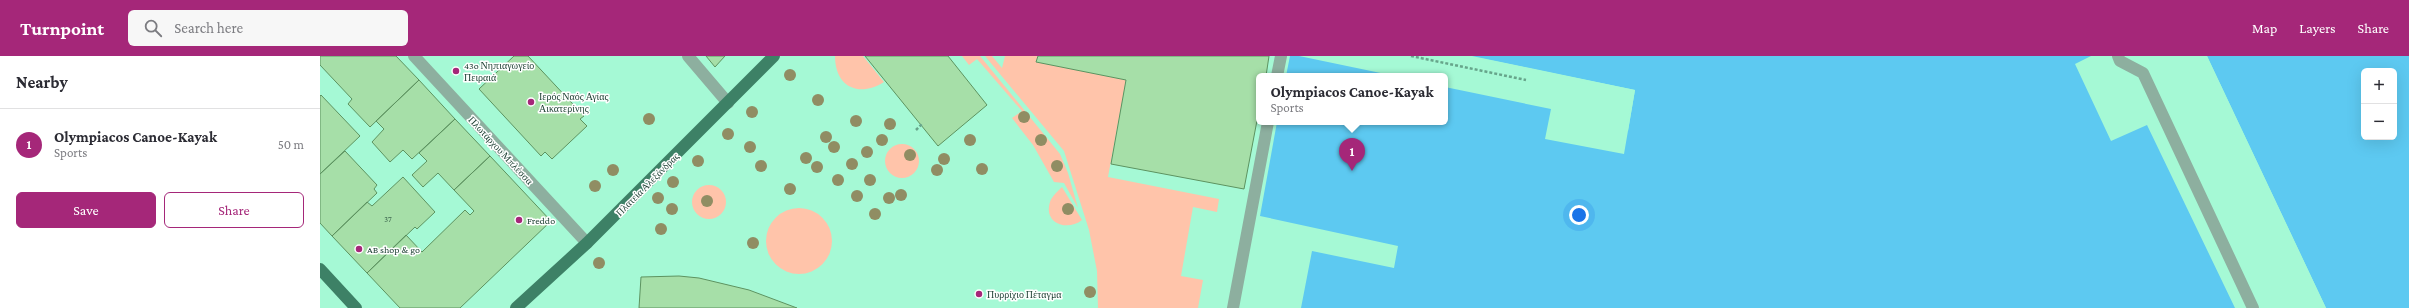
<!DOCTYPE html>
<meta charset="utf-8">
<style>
:root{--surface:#fff;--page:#f7f7f7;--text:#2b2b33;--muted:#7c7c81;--line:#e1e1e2;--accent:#a52779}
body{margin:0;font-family:"Crimson Pro",serif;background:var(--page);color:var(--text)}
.controls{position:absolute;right:12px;top:12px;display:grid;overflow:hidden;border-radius:6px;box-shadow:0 4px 16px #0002}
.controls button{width:36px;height:36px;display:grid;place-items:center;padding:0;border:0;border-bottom:1px solid var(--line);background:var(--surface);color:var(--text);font:20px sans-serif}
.you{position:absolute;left:1259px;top:159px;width:14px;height:14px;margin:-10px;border:3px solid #fff;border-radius:50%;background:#1a73e8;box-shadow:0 0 0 6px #1a73e833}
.badge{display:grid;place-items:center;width:26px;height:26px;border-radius:50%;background:var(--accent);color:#fff;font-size:13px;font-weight:700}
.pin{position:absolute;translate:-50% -33px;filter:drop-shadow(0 1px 2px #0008)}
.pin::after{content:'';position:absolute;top:21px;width:14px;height:12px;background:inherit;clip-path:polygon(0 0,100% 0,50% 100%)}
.popup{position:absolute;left:936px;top:17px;width:192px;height:52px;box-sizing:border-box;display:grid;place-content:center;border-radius:6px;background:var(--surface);filter:drop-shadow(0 1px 3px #0005);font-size:13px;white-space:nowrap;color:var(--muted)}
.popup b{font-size:15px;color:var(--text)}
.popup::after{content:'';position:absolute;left:50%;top:100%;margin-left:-8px;border:8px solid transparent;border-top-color:var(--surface)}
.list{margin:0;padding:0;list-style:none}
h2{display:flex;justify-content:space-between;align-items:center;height:52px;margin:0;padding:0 16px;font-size:17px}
h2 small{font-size:13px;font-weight:400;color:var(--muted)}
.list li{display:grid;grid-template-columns:26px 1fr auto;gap:12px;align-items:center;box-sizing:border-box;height:72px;padding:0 16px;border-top:1px solid var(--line)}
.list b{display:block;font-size:15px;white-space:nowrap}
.list p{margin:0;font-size:13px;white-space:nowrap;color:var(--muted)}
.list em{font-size:13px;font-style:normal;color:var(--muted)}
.actions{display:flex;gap:8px;padding:12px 16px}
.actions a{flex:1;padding:9px 0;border:1px solid var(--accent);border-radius:6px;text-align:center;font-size:14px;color:var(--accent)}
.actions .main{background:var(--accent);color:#fff}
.icon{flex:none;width:22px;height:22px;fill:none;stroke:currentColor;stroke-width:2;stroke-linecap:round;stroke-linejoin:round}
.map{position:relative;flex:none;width:2089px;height:252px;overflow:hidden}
header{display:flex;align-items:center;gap:24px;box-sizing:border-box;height:56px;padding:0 20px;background:var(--accent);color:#fff}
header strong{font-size:19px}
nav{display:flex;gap:22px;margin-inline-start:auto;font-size:14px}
.search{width:280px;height:36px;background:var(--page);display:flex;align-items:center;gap:10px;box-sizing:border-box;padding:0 14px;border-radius:6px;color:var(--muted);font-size:15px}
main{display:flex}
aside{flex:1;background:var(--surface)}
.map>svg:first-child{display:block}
</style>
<header>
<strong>Turnpoint</strong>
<div class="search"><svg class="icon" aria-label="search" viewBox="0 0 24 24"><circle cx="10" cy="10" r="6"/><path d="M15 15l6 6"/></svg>Search here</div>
<nav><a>Map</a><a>Layers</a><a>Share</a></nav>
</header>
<main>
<aside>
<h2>Nearby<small></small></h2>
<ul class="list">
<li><span class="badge">1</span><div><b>Olympiacos Canoe-Kayak</b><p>Sports</p></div><em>50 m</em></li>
</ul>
<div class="actions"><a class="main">Save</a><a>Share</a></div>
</aside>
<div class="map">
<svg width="2089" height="252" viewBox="0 0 2089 252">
<rect width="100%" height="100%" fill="#a5f9d5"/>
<path fill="#ffc4aa" d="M515,0H543L564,26C539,42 515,31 515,0Z
M642,0H660L740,98L748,117L758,152L744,127L734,126L713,89L692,62L702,55L657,3L649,9Z
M665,0H672L682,12L685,0H718L717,6L806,24L788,121L899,143L897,156L873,151L861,220L883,224L878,252H778L777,215L769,174L744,95Z
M565 105a17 17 0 1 1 34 0a17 17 0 1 1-34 0Z
M372 146a17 17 0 1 1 34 0a17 17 0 1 1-34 0Z
M742,131L762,164C747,176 723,167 730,146C732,140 738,135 742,131Z
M446 185a33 33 0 1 1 66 0a33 33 0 1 1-66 0Z"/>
<path fill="#5dc9f1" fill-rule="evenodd" d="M970,0H979L1075,20H966Z
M1152,0H1771L1755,8L1791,85L1827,69L1915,252H981L992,195L1074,212L1078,190L940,160L957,66H1125V31L1231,53L1225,83L1304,98L1315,34Z
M1887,0H2089V252H2006ZM2044,15H2074V81H2044Z"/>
<path fill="#a5f9d5" d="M1150,0L1315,34L1308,75H1306L1313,36Z
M1885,0H1887L2006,252H2004Z"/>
<path fill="#a6dfa8" stroke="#5d9360" d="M0,0H76L99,24L50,71L28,48L32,43L0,9Z
M194,0H208L264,60L260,63L267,70L232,103L225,96L221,100L159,33Z
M386,0H405L395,11Z
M545,0H628L667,49L618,90Z
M718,0H949L946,20H939V54L924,133L791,108L806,24L716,6Z
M99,24L135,63L92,103L83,94L70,106L52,86L64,73L56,65Z
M1,39L40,80L0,118V40Z
M135,63L170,100L134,134L118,117L103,131L92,119L107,105L99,97Z
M25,95L57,129L54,133L57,137L12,180L0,167V118Z
M170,100L231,165L140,252H80L47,217L86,179L102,196L145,154L150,159L154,155L134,134Z
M83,121L115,156L97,173L95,171L47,217L12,180L47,146L52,150Z
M359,220L379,222L429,234L477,252H319L321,221Z"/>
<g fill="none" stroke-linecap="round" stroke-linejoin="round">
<path stroke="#67a58b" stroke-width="2.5" stroke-dasharray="3 2" stroke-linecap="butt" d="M1091,0L1206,24
M596,74L602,68"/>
<path stroke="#8daf9f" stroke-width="12" d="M94,0L267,187
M368,0L408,47
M1798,0L1800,5L1823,17L1933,252
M957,20L961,0
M913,252L948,66"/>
<path stroke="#3d8166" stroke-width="12" d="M0,213L36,252
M196,252L267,187L454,0"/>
</g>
<g fill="#908d63">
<circle cx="470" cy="19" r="6"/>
<circle cx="498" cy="44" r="6"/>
<circle cx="432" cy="56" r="6"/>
<circle cx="704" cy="61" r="6"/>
<circle cx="329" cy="63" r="6"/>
<circle cx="536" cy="65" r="6"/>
<circle cx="570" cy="68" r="6"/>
<circle cx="408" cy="78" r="6"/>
<circle cx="506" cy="81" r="6"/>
<circle cx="562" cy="84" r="6"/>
<circle cx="650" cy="84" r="6"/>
<circle cx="721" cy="84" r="6"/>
<circle cx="430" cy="91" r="6"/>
<circle cx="514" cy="91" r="6"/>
<circle cx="547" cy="96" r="6"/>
<circle cx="590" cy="99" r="6"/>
<circle cx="486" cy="102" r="6"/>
<circle cx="624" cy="103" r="6"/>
<circle cx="378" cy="105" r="6"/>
<circle cx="532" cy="108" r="6"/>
<circle cx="441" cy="110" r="6"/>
<circle cx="737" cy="110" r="6"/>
<circle cx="497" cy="111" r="6"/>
<circle cx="662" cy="113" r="6"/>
<circle cx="293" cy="114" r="6"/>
<circle cx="617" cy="114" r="6"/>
<circle cx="518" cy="124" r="6"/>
<circle cx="550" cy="124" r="6"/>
<circle cx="353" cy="126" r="6"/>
<circle cx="275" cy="130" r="6"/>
<circle cx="470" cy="133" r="6"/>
<circle cx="581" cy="139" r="6"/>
<circle cx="537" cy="140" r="6"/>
<circle cx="338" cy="142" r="6"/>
<circle cx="569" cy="142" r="6"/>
<circle cx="387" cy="145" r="6"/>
<circle cx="352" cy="153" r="6"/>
<circle cx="748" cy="153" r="6"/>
<circle cx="555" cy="158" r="6"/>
<circle cx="341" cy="173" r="6"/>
<circle cx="433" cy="187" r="6"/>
<circle cx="279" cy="207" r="6"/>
<circle cx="770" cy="236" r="6"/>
</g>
<g fill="#a52779" stroke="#fff" stroke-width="1.5">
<circle cx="136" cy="15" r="4"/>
<circle cx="211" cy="46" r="4"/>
<circle cx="199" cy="164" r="4"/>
<circle cx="39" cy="193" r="4"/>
<circle cx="659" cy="238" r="4"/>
</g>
<g text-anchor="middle" stroke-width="3" stroke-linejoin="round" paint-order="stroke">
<g font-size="8" fill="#3d664e">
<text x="68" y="166">37</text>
</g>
<g font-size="10" fill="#1a3d30" stroke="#fff" text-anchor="start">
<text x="144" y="13">43o Νηπιαγωγείο<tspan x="144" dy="12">Πειραιά</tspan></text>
<text x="219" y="44">Ιερός Ναός Αγίας<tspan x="219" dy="12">Αικατερίνης</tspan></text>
<text x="207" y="168">Freddo</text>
<text x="47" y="197">AB shop &amp; go</text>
<text x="667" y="242">Πυρρίχιο Πέταγμα</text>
</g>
<g font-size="10" fill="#1a3d30" stroke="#fff">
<text transform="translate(181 94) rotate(47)" y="4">Πλωτάρχου Μπλέσσα</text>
<text transform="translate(327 128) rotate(-45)" y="4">Πλατεία Αλεξάνδρας</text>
</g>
</g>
</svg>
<div class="controls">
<button>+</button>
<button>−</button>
</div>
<div class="you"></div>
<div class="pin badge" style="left:1032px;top:115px">1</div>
<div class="popup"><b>Olympiacos Canoe-Kayak</b>Sports</div>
</div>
</main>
